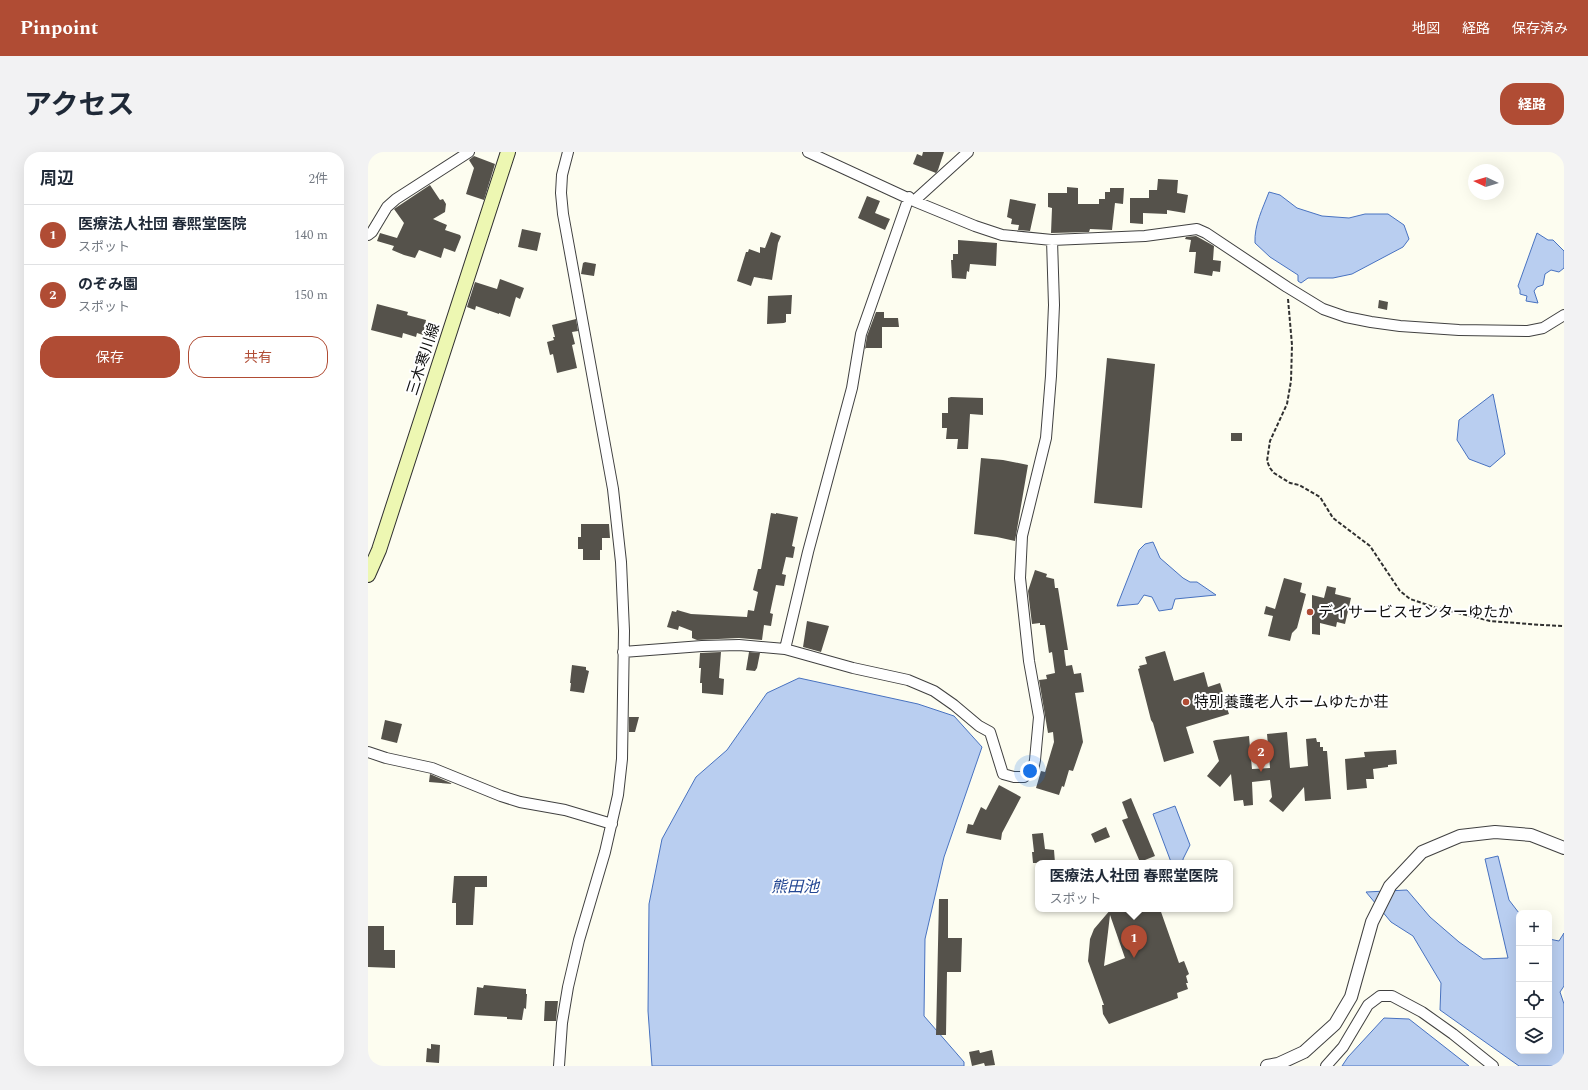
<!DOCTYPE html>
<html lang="ja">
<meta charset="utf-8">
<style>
:root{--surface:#fff;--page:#f2f2f3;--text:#1f2937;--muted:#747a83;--line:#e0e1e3;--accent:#b04c34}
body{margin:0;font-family:Spectral,"Noto Sans JP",serif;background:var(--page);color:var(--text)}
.controls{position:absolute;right:12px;bottom:12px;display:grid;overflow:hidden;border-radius:8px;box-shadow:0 4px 16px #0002}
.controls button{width:36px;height:36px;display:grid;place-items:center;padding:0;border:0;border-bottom:1px solid var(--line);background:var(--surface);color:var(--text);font:20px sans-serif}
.compass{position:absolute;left:1100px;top:12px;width:36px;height:36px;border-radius:50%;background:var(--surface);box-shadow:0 4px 16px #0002;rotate:274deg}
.you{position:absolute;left:662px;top:619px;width:14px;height:14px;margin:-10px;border:3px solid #fff;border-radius:50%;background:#1a73e8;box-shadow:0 0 0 6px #1a73e833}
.badge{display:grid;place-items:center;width:26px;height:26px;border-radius:50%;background:var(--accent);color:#fff;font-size:13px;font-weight:700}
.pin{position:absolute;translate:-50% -33px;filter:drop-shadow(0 1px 2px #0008)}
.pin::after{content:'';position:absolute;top:21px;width:14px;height:12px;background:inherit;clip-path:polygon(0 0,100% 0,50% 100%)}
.popup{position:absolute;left:667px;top:708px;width:198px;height:52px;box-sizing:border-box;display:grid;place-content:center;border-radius:8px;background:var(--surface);filter:drop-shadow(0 1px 3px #0005);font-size:13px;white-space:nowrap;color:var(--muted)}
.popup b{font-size:15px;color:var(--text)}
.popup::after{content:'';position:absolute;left:50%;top:100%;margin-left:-8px;border:8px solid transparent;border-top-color:var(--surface)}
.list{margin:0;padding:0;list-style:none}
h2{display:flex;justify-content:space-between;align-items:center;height:52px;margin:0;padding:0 16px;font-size:17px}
h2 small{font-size:13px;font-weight:400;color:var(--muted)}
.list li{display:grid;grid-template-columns:26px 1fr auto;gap:12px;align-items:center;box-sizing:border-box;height:60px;padding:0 16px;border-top:1px solid var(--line)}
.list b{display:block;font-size:15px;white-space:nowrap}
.list p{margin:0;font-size:13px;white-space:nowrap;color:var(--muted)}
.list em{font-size:13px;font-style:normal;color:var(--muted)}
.actions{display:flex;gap:8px;padding:12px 16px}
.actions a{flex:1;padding:9px 0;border:1px solid var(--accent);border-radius:16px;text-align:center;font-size:14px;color:var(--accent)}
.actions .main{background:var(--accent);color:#fff}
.icon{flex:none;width:22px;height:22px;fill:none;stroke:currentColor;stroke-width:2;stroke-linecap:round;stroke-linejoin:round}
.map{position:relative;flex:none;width:1196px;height:914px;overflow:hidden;border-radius:16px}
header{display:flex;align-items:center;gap:24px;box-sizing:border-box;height:56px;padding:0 20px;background:var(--accent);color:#fff}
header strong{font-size:19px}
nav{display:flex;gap:22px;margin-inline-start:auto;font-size:14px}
.intro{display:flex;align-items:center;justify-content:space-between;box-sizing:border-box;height:96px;padding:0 24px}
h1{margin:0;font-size:28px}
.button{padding:10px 18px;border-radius:16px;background:var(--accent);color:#fff;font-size:14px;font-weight:700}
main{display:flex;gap:24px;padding:0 24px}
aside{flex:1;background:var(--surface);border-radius:16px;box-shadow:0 4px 16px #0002}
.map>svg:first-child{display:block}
</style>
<header>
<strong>Pinpoint</strong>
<nav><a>地図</a><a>経路</a><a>保存済み</a></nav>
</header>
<div class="intro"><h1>アクセス</h1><a class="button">経路</a></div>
<main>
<aside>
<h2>周辺<small>2件</small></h2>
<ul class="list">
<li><span class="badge">1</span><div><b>医療法人社団 春熙堂医院</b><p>スポット</p></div><em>140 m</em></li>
<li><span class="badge">2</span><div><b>のぞみ園</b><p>スポット</p></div><em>150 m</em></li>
</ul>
<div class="actions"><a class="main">保存</a><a>共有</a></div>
</aside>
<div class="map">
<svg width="1196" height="914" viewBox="0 0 1196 914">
<rect width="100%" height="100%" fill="#fdfdf0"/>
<path fill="#b9cef0" stroke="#4872c0" d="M901,40L912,43L929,56L954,64L981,66L997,62H1020L1036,73L1041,87L1035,95L984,122L965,126H940L933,131L930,129V123L902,105L887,91C886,73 895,56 901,40Z
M1169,81L1180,88H1185L1196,99V116L1191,120L1183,118L1177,122L1175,133L1169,135L1166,139L1170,151L1158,149L1159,144L1152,142V138L1150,134Z
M1125,242L1137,302L1122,315L1101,307L1089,288L1091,268Z
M785,390L792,406L815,426L822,430H829L848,443L807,447L804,457L791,459L784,445L776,443L770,452L749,454L771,398L777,392Z
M431,526L550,552L586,564L614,595L576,705L557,787L556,864L596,910V914H284L280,859L281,752L294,687L328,625L359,598L399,541Z
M807,654L822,693L815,707V711L803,710L785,662Z
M1130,704L1141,748L1151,761V899H1181V787L1191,789L1196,781V834L1192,840L1196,852V914H1151L1072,858L1073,831L1045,784L1023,770L998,740L1039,738L1062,765L1091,790L1115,807L1140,806L1117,707Z
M1016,866L1041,867L1101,914H974L980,905Z"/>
<path fill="#55524b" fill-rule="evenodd" d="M555,0H576L570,18L568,21L545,12L549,2L554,4Z
M106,4L127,12L116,48L98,42L106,16L101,8Z
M790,27L810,28L809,41L820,43L817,61L799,58V62L775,61V72L762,71V46H781V38H789Z
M62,33L72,48L75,47L78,52L77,60L65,67L79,73L77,78L92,83L93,85L87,100L76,96L73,106L51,98L47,106L36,103L24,98L26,94L9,89L12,81L29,86L36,71L26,57Z
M699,35L710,36V52H731V47H737V40H742V36H756L755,52L747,51L744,78L722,77L721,80L683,81L684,56L680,55V41H699Z
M499,44L512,49L507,61L522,67L517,78L490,66Z
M642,47L668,52L662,79L650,78L651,73L643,72L644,67L639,65Z
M154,77L173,81L169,99L150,95Z
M403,80L413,84L410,91L404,128L386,125L383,134L369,129L378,100H380L381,97L392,101V95L397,96Z
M828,84L846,94L845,108L853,109L852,120L845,119L844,124L826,121L828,100H821L823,88L817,87L818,85Z
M590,88L629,91L628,114L602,112L601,120L599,119L598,127L584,126L583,108H585V102H590Z
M217,110L228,112L226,124L213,122L215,111Z
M132,127L156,136L152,147L148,145L142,165L131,161V162L108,154L107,158L99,155L107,130L129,137Z
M424,143L423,162H418V170L416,171L399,172L400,144Z
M1011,148L1020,150L1019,158L1010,156Z
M9,152L40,160L39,163L58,168L55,183L49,181L48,185L35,181L34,186L3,178Z
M508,160H516V166H530L531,175H514V196H498L497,197L499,184Z
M208,167L210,179L204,180L207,192L204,193L209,216L189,221L185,202L182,203L179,190L186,188L185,185H187L184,173Z
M739,206L787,212L774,356L726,351Z
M583,245L615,246V263L602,262L600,297H589L590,287H578L579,276H574V261H580V246Z
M863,281H874V289H863Z
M613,306L635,308L660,313L647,389L629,385L606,382Z
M403,361L408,362V361L430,365L424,394L427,395L425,406L418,405L414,422L418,423L416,434L408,433L402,461L405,462L403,474L396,473L394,488L371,486L329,488L324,486V479L311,474L310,478L299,475L304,459L308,460L309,458L323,462L379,465L380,458L386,459L390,440L385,438L390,417H393Z
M213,372H241L242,386H234V398H232V408H215V397H210V385H213Z
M667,418L679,422L678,425L686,427L687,436H690L700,498H696L698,514L704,513L706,522L713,521L716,540L707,541L715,590L705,619L701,618L696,635L694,634L691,643L668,636L673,619L677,620L686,590L685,580L680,581L671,528L679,527L678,523L687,521L684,500L681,501L677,473H672V471L664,472L660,439Z
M916,426L934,431L932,440L938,442L929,476L924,481L922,489L900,484L905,464L896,462L898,454L907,457Z
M959,434L968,436L967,442L983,446L977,472L969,470L968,475L952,471V483L944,482V443L956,446Z
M439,469L461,474L453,500L435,495Z
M797,499L806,529L836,520L840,535L852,531L856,544L867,541L870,553L859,556L861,562L818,575L826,601L796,610L785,571L783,568L770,517L772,516L771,514L779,512L777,505Z
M353,500L351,526L356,527L355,543L334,541V531H332L333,516H331L332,501Z
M381,500L392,501L389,516L387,519L378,518Z
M204,513L218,515V518L221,519L216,541L202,539L203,531H202Z
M261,565H271L267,580H261Z
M17,568L34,572L29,591L13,587Z
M919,580L922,616L940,614L938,587L948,586L949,590H952V595H955V599H959L963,647L937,649L936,635L915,660L901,649L904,645L902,628L884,630L885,653L876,654L875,648L866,649L863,622L852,635L839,624L851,609L845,589L848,588L881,584L884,617L902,616L899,582Z
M1028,598L1029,612L1020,613V615L1005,617L1006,627H998L999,636L979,638L977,607L997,605L996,600Z
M62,622L85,632L61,630Z
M631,633L653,645L634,681L633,688L598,681L600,672L605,673L613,655L618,658Z
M763,646L787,704L772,710L754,668L760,666L754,650Z
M738,675L742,685L727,691L723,682Z
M675,681L677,697L686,698L687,711H665L664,700H666L664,682Z
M86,724H119V735H107L105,773H88V751H84Z
M571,747H580V786H594L593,820H579L578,883H568Z
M743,757V759L745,757H792L811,811L816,809L821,822L818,824L820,831H818L820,837L809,841L810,846L741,872L735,862L734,853H736L720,809L722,787L726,777ZM742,763L757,806L736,814Z
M0,774H16V798H27V816L0,815Z
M116,833L158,837V842H159L158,857L156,856L154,868L139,867V865L106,863L109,835L115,836Z
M177,849H190L188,869H176Z
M63,892L72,893L71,911L58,910L59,896L63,897Z
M611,898L612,901L624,898L627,913L617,914L616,911L604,914L601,900Z"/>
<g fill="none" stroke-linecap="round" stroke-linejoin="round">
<defs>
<path id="minor" d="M440,0L546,49L607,74L634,83L684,88L777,84L829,77L838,81L919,135L955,157L978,165L1003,170L1032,174L1091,178L1160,179L1175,176L1196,163
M546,49L600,0
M0,83L4,80L19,55L28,47L101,0
M417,497L440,400L484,236L493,182L541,45
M255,500L334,494L371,493L417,497L485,516L540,528L566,539L586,553L611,574L622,580L635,622L646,625H656L665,618L667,608L671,565L661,509L652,426L654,384L678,286L683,224L686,153L684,88
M0,600L18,606L64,616L133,644L152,650L197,658L244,672
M191,914L194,871L200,835L211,788L237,700L250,643L254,607L256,479L253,410L245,337L195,62L193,41L194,23L200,0
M958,914L975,895L1000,853L1012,844H1024L1054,860L1085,882L1125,914"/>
<path id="tertiary" d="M899,914L910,912L936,900L967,872L983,845L1004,770L1022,734L1054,700L1092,684L1127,680L1163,683L1196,696"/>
<path id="secondary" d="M0,423L11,398L140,0"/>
</defs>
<use href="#minor" stroke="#414141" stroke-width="12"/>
<use href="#tertiary" stroke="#414141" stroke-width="14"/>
<use href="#secondary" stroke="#303030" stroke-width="16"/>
<path stroke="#303030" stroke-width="2" stroke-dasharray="4 2" stroke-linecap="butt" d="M920,147L924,193L923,229L919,252L902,289L899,309L902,316L906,321L922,331L931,333L952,345L965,366L1002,394L1032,439L1042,447L1066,455L1122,469L1174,473L1196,474"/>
<use href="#minor" stroke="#fff" stroke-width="10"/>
<use href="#tertiary" stroke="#fff" stroke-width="12"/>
<use href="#secondary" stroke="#edf7b2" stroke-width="14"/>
</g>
<g fill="#b04c34" stroke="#fff" stroke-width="1.5">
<circle cx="942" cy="460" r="4"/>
<circle cx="818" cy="550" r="4"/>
</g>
<g text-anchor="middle" stroke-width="4" stroke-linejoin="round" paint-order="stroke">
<g font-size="15" fill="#0e0e0e" stroke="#fff">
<text transform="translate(55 207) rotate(-72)" y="5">三木寒川線</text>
</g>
<g font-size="15" fill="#0e0e0e" stroke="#fff" text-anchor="start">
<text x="950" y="465">デイサービスセンターゆたか</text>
<text x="826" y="555">特別養護老人ホームゆたか荘</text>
</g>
<g font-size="16" font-style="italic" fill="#234793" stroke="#fff">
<text x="427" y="740">熊田池</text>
</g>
</g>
</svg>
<div class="controls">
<button>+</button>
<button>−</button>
<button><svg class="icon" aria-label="locate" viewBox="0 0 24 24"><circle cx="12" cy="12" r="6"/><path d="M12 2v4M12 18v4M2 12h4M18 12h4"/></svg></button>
<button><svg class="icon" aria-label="layers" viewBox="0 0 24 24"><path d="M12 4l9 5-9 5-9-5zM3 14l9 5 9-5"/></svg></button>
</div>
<svg class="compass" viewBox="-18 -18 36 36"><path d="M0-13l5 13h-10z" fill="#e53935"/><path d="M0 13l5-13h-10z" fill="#747a83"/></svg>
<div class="you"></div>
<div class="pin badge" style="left:766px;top:806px">1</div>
<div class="popup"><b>医療法人社団 春熙堂医院</b>スポット</div>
<div class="pin badge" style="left:893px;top:620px">2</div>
</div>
</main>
